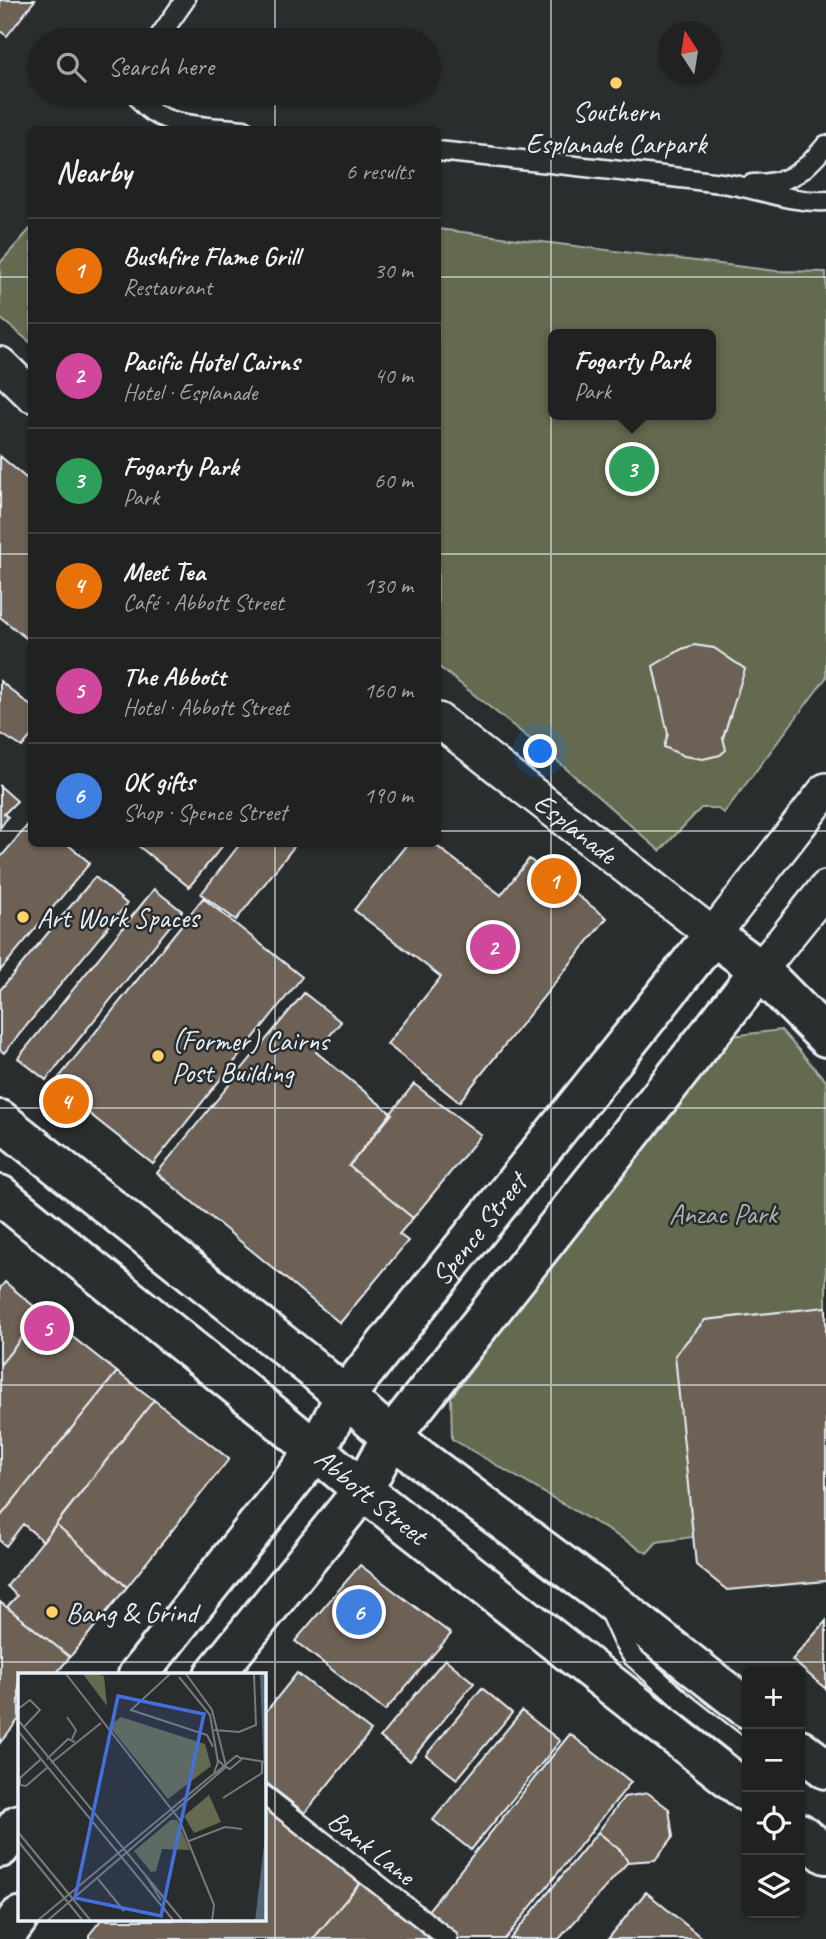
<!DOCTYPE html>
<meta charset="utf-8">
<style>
:root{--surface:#202222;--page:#282a2a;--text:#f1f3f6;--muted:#a2a4a5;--line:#3d3f40;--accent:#d93025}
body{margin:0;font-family:Caveat,sans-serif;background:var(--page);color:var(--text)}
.controls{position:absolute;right:21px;bottom:21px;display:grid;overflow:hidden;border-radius:10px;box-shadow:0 2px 5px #0004}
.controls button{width:63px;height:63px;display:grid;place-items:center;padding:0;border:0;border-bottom:2px solid var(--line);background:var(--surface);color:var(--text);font:35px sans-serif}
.compass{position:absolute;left:658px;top:21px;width:63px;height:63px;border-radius:50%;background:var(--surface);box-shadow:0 2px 5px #0004;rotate:348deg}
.you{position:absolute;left:541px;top:752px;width:24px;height:24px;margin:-18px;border:5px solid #fff;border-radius:50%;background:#1a73e8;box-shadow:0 0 0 10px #1a73e833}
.badge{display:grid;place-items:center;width:46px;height:46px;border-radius:50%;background:var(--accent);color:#fff;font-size:23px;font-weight:700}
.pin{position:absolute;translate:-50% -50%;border:4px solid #fff;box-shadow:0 2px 7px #0006}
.popup{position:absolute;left:548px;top:329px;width:168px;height:91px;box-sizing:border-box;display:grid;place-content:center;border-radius:10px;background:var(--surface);filter:drop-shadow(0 2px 5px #0005);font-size:23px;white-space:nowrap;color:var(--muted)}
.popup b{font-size:26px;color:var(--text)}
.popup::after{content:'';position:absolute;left:50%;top:100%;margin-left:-14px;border:14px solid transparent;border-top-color:var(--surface)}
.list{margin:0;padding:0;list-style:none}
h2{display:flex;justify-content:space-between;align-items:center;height:91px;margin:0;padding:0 28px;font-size:30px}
h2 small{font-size:23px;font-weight:400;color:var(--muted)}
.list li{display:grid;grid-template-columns:46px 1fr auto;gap:21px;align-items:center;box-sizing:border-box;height:105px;padding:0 28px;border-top:2px solid var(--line)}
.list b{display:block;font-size:26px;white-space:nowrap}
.list p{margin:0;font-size:23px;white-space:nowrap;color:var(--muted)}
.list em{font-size:23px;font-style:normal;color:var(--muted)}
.icon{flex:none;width:38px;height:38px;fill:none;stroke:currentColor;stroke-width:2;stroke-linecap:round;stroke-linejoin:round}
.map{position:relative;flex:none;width:826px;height:1939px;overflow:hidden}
.search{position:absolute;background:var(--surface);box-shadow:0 2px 5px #0004;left:28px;top:28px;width:413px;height:77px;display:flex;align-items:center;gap:18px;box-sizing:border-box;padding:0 24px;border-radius:38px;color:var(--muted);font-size:26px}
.panel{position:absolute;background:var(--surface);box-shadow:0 2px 5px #0004;left:28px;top:126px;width:413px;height:721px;border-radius:10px}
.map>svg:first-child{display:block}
</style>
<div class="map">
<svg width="826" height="1939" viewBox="0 0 826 1939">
<rect width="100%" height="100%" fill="#2a2d2e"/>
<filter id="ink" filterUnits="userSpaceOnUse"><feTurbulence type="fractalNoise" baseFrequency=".0143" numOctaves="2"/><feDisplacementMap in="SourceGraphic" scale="14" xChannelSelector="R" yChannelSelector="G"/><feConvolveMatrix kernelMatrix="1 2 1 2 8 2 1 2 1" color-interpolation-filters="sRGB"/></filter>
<g filter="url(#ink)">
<path fill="#636a50" stroke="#a6aea4" stroke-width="2" fill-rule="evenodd" d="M31,228V343L0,318V263Z
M438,229L776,271L826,272V678L724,813L716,808H701L660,851L555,759L438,666ZM553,334H711V415H553Z
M781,1030L826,1081V1307L705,1320L676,1355L693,1537L657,1542L647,1553L452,1439L451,1397L602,1200L732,1036Z"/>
<path fill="#6d6054" stroke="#e8f1f8" stroke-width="2" d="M0,0H35L7,36L0,31Z
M0,456L32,483V643L0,617Z
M694,645L714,648L745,669L723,738L726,750L720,755L703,759L684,756L664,747L668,734L653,666L682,649Z
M0,681L32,707V735L22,747L0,733Z
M0,786L17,801L4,814L8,817L0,828Z
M32,820V844H67L90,863L0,971V858Z
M136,844H224L189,887Z
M240,844H296L236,920L201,894Z
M407,844H434L501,895L529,859L607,918L459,1102L387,1044L441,977L354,910Z
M95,877L127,904L4,1053L0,1050V990Z
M154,889L182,911L46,1080L18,1058Z
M203,898L302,977L153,1164L53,1085Z
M304,993L341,1022L316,1052L392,1114L349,1166L413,1218L399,1234L408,1241L340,1323L157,1173Z
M414,1084L481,1135L413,1218L349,1166Z
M5,1282L42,1313L0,1365V1288Z
M826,1307V1581L727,1590L696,1565L675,1355L705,1320Z
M42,1313L117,1372L0,1517V1365Z
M117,1372L154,1400L43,1541L23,1524L6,1546L0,1541V1517Z
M154,1400L229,1459L127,1587L56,1524Z
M56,1524L127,1587L70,1657L7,1607L17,1596L7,1586Z
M360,1565L451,1634L385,1711L295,1641Z
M0,1602L70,1657L55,1675H19V1719L0,1743Z
M826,1621V1689L792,1660Z
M445,1659L474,1683L410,1761L380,1737Z
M297,1673L371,1731L305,1813L264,1781V1714Z
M482,1688L512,1713L457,1779L426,1755Z
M522,1711L560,1741L471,1850L433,1820Z
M570,1734L631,1782L505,1939H459L426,1913Z
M648,1793L669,1809L673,1837L655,1860L628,1862L621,1851L598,1832L624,1797Z
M264,1804L361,1882L313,1939H89V1935L101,1920H264Z
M598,1832L621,1851L628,1862L559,1939H510Z
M361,1882L431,1939H313Z
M646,1892L703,1939H608Z"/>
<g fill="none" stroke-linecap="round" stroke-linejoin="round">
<defs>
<path id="lane" d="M157,40L185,0
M137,93C149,129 213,126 244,130
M438,151C532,161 626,171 721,183C756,187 789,203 826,201
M752,184C789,184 803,173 826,145
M608,1609L623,1642L633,1657L682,1701L747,1752
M264,1795L448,1939"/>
<g id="street">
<path d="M0,364L32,395"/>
<path id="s1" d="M438,720L713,935L826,790"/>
<path d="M760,970L826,888"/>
</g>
<g id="secondary">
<path d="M0,1120L311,1367L391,1437L603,1595L747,1708"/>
<path id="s2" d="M0,1195L273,1415L363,1490L747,1792"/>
<path id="s3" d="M138,1675L316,1451L345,1396L713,935L760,970L826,1037"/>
<path d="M214,1675L363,1490L391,1437L760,970"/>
<path d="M800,1749L826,1769"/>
<path d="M800,1833L826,1854"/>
<path d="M0,1848L19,1824"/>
<path d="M3,1939L19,1917"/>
</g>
</defs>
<use href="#lane" stroke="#e8f1f8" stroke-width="23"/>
<use href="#street" stroke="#e8f1f8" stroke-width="38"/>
<use href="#secondary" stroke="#e8f1f8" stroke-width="44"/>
<use href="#lane" stroke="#2a2d2e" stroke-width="18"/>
<use href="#street" stroke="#2a2d2e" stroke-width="33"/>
<use href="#secondary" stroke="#2a2d2e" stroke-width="38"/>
</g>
</g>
<path fill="none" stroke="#e8f1f8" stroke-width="2" stroke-opacity="0.55" d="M275,0V40M551,0V1939M275,93V130M0,277H32M438,277H826M0,554H32M438,554H826M0,831H32M438,831H826M275,844V1939M0,1108H826M0,1385H826M0,1662H826"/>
<g fill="#ffd166" stroke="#2a2d2e" stroke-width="2.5">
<circle cx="616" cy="83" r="7"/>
<circle cx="23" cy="917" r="7"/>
<circle cx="158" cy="1056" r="7"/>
<circle cx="52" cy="1612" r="7"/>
</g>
<g text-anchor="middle" stroke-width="5" stroke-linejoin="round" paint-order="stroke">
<g font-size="28" fill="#e8f1f8" stroke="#2a2d2e" text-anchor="start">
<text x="616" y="121" text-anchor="middle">Southern<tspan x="616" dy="32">Esplanade Carpark</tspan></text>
<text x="37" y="927">Art Work Spaces</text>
<text x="172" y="1050">(Former) Cairns<tspan x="172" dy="32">Post Building</tspan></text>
<text x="66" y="1622">Bang &amp; Grind</text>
</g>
<g font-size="28" fill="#e8f1f8" stroke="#2a2d2e">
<text dy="10" stroke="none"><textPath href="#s1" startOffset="175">Esplanade</textPath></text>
<text dy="10" stroke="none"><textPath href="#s3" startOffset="562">Spence Street</textPath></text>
<text dy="10" stroke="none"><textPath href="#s2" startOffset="478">Abbott Street</textPath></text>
<text transform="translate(372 1847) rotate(38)" y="10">Bank Lane</text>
</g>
<g font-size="28" fill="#acb4ac" stroke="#2a2d2e">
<text x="723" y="1223">Anzac Park</text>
</g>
</g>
<g transform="translate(18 1673)">
<rect width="248" height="248" fill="#2a2d2e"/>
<path d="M65,1H86L82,2L86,3L89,33ZM103,44L187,71L193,93L150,126L91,53ZM191,122L203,149L176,160L166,143ZM153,147H159L172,177L144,176L138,198L133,199L116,178Z" fill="#636a50"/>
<path d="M242,1H248L249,248H237L248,156Z" fill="#546677"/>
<path fill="none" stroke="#767b7f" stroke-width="2" d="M48,1L161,146L196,232L194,248M152,1L113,37L189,62L195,74M168,1L194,37L208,93M161,4L192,42L200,89L196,100M0,36L12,27L22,37L6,54M49,44L58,57L54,66M0,47L165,248M196,57L221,59L238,52L236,1M0,58L156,248M224,85L247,89M23,86L2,105V112L8,113L30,94M29,86L50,66L57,69M33,90L83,50M205,125L244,100V88M0,159L73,248M0,168L65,248M171,168L207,154L224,156M128,203L143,227M80,206L106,238M19,248L110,172L193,103L199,99L206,93L218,83H219L224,86L212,96L206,93L199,86M29,248L208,94"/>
<path fill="#466fde" fill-opacity="0.15" stroke="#466fde" stroke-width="3.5" d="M100,23L186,41L143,243L57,225Z"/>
<rect width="248" height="248" fill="none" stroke="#e8f1f8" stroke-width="3.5"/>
</g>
</svg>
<div class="controls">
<button>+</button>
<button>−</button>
<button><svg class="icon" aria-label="locate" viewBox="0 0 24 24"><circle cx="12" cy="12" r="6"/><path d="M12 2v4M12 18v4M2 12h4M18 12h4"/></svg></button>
<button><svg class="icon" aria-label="layers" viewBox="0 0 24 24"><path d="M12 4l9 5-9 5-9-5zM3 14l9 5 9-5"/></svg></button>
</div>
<svg class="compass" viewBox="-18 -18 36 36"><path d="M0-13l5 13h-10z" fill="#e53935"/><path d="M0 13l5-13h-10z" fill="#a2a4a5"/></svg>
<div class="you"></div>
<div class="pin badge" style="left:554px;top:881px;background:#e8710a">1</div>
<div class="pin badge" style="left:493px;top:947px;background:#d1479c">2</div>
<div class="pin badge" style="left:632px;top:469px;background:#2e9e5b">3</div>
<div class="popup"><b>Fogarty Park</b>Park</div>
<div class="pin badge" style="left:66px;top:1101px;background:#e8710a">4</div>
<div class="pin badge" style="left:47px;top:1328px;background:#d1479c">5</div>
<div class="pin badge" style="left:359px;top:1612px;background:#3f7fe0">6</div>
<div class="search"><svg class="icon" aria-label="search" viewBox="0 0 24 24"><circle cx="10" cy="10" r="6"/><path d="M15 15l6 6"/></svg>Search here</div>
<section class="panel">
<h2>Nearby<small>6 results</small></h2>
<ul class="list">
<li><span class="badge" style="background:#e8710a">1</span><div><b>Bushfire Flame Grill</b><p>Restaurant</p></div><em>30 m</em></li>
<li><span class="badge" style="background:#d1479c">2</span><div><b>Pacific Hotel Cairns</b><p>Hotel · Esplanade</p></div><em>40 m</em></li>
<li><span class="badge" style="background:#2e9e5b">3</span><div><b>Fogarty Park</b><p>Park</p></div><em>60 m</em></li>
<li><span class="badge" style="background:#e8710a">4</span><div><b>Meet Tea</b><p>Café · Abbott Street</p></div><em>130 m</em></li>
<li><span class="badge" style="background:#d1479c">5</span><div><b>The Abbott</b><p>Hotel · Abbott Street</p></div><em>160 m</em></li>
<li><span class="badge" style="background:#3f7fe0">6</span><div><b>OK gifts</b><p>Shop · Spence Street</p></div><em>190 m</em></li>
</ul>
</section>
</div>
